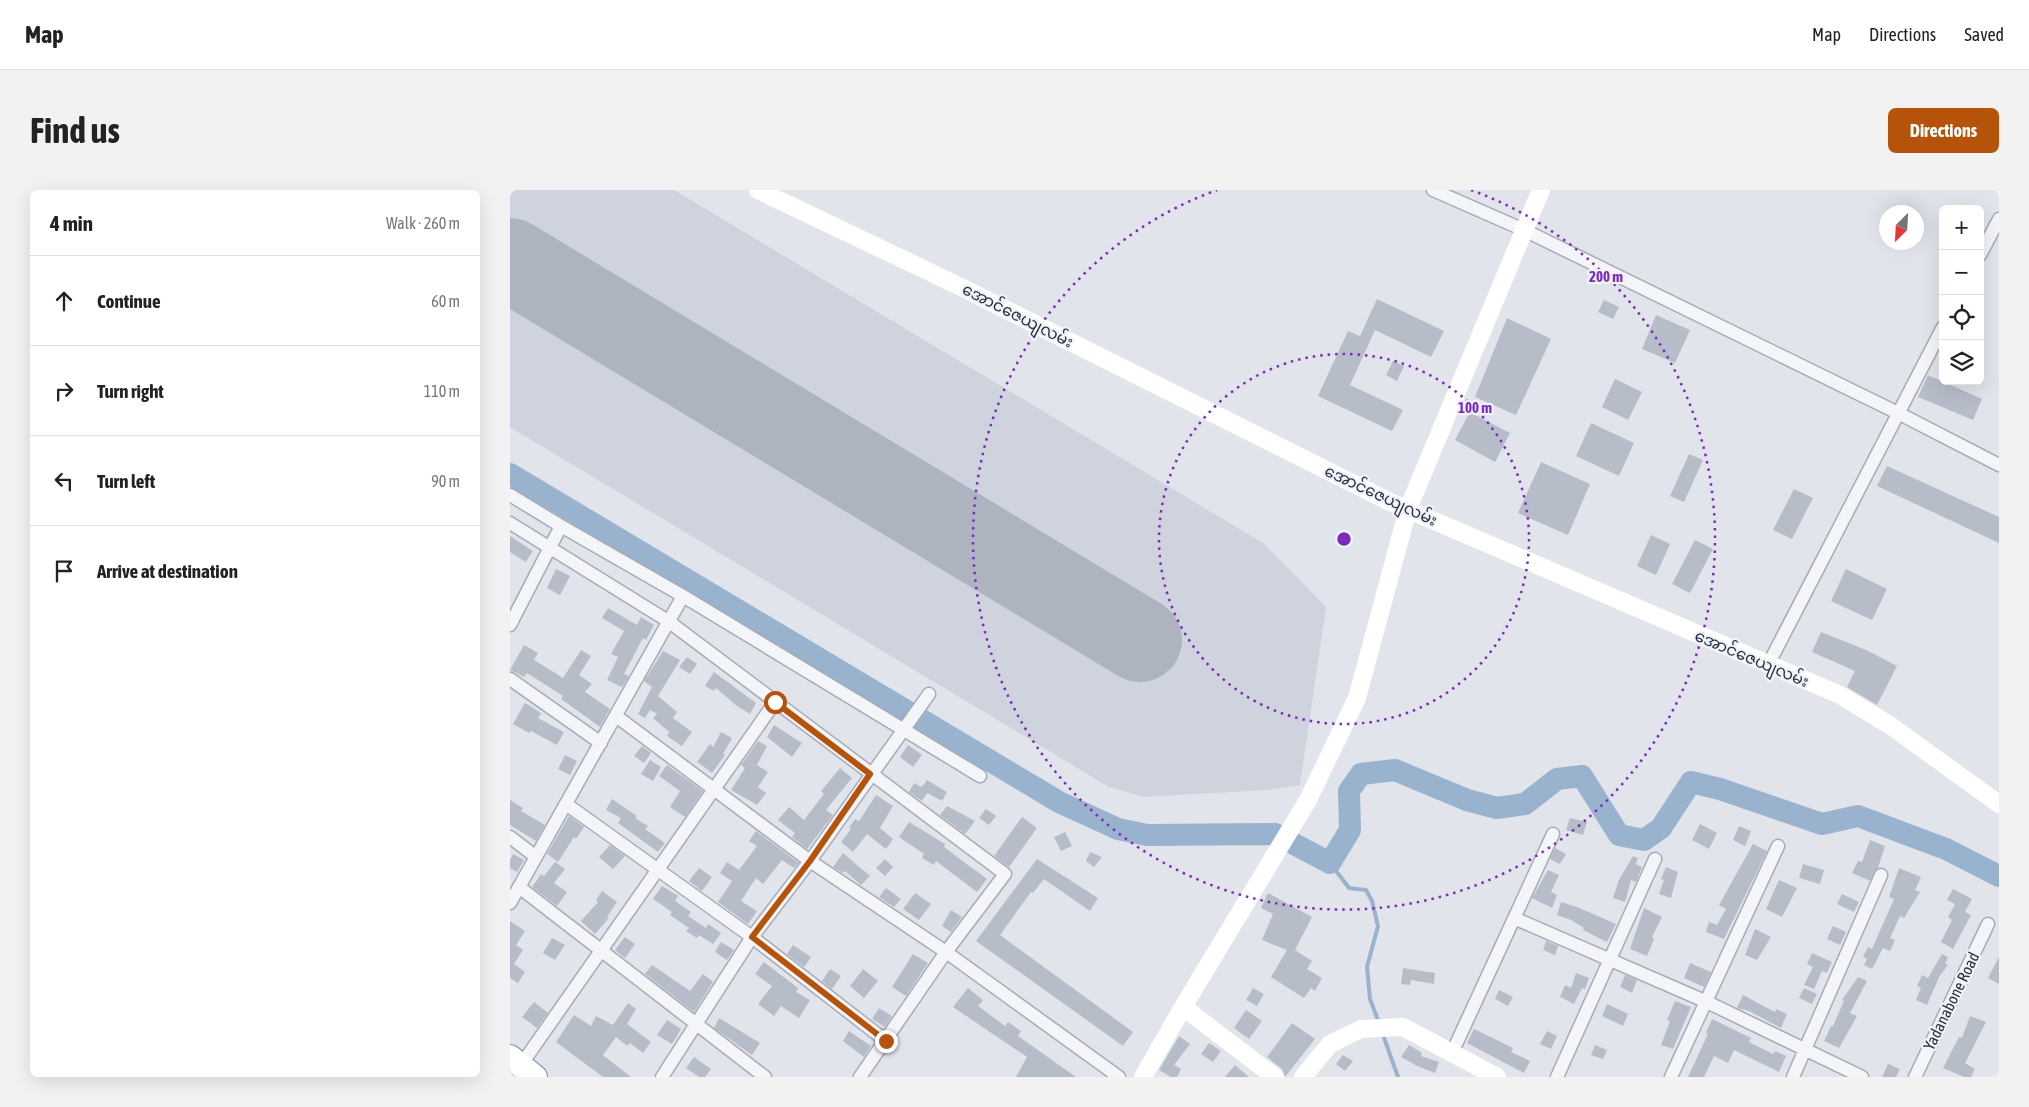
<!DOCTYPE html>
<meta charset="utf-8">
<style>
:root{--surface:#fff;--page:#f2f2f2;--text:#222;--muted:#767676;--line:#e0e0e0;--accent:#b45309}
body{margin:0;font-family:"Asap Condensed","Noto Sans Myanmar",sans-serif;background:var(--page);color:var(--text)}
.controls{position:absolute;right:15px;top:15px;display:grid;overflow:hidden;border-radius:8px;box-shadow:0 5px 20px #0002}
.controls button{width:45px;height:45px;display:grid;place-items:center;padding:0;border:0;border-bottom:1px solid var(--line);background:var(--surface);color:var(--text);font:25px sans-serif}
.compass{position:absolute;left:1369px;top:15px;width:45px;height:45px;border-radius:50%;background:var(--surface);box-shadow:0 5px 20px #0002;rotate:204deg}
.stop{position:absolute;width:15px;height:15px;margin:-11px;border:4px solid #b45309;border-radius:50%;background:#fff}
.stop.end{background:#b45309;border-color:#fff;box-shadow:0 1px 5px #0008}
.list{margin:0;padding:0;list-style:none}
h2{display:flex;justify-content:space-between;align-items:center;height:65px;margin:0;padding:0 20px;font-size:21px}
h2 small{font-size:16px;font-weight:400;color:var(--muted)}
.list li{display:grid;grid-template-columns:32px 1fr auto;gap:15px;align-items:center;box-sizing:border-box;height:90px;padding:0 20px;border-top:1px solid var(--line)}
.list b{display:block;font-size:19px;white-space:nowrap}
.list em{font-size:16px;font-style:normal;color:var(--muted)}
.icon{flex:none;width:28px;height:28px;fill:none;stroke:currentColor;stroke-width:2;stroke-linecap:round;stroke-linejoin:round}
.map{position:relative;flex:none;width:1489px;height:887px;overflow:hidden;border-radius:8px}
header{display:flex;align-items:center;gap:30px;box-sizing:border-box;height:70px;padding:0 25px;background:var(--surface);border-bottom:1px solid var(--line)}
header strong{font-size:24px}
nav{display:flex;gap:28px;margin-inline-start:auto;font-size:18px}
.intro{display:flex;align-items:center;justify-content:space-between;box-sizing:border-box;height:120px;padding:0 30px}
h1{margin:0;font-size:35px}
.button{padding:12px 22px;border-radius:8px;background:var(--accent);color:#fff;font-size:18px;font-weight:700}
main{display:flex;gap:30px;padding:0 30px}
aside{flex:1;background:var(--surface);border-radius:8px;box-shadow:0 5px 20px #0002}
.map>svg:first-child{display:block}
</style>
<header>
<strong>Map</strong>
<nav><a>Map</a><a>Directions</a><a>Saved</a></nav>
</header>
<div class="intro"><h1>Find us</h1><a class="button">Directions</a></div>
<main>
<aside>
<h2>4 min<small>Walk · 260 m</small></h2>
<ul class="list">
<li><svg class="icon" aria-label="ahead" viewBox="0 0 24 24"><path d="M12 20V5M6 11l6-6 6 6"/></svg><div><b>Continue</b></div><em>60 m</em></li>
<li><svg class="icon" aria-label="right" viewBox="0 0 24 24"><path d="M7 20v-9h11M14 6l5 5-5 5"/></svg><div><b>Turn right</b></div><em>110 m</em></li>
<li><svg class="icon" aria-label="left" viewBox="0 0 24 24"><path d="M17 20v-9H6M10 6l-5 5 5 5"/></svg><div><b>Turn left</b></div><em>90 m</em></li>
<li><svg class="icon" aria-label="arrive" viewBox="0 0 24 24"><path d="M6 21V4h12l-3 4 3 4H6"/></svg><div><b>Arrive at destination</b></div></li>
</ul>
</aside>
<div class="map">
<svg width="1489" height="887" viewBox="0 0 1489 887">
<rect width="100%" height="100%" fill="#e1e4ea"/>
<path fill="#ced3dd" d="M0,0H164L753,353L816,417L790,595L757,600L634,607L599,597L0,237Z"/>
<g fill="none" stroke-linecap="round" stroke-linejoin="round">
<path stroke="#99b2cd" stroke-width="4" d="M820,673L839,698L856,700L862,711L868,736L857,777L860,809L869,833
M872,842L888,887"/>
<path stroke="#99b2cd" stroke-width="22" d="M0,284L549,612L608,639L637,645L765,644L820,673L840,640L839,601L851,584L885,580L957,610L987,618L1015,614L1047,589L1072,586L1109,645L1134,650L1151,638L1181,592L1210,599L1312,634L1348,626L1436,659L1489,686"/>
<path stroke="#adb4c0" stroke-width="84" d="M0,70L630,450"/>
</g>
<path fill="#b7bdc8" d="M867,109L934,141L921,167L865,140L840,195L893,220L882,241L808,206L838,141L850,146Z
M1094,110L1109,117L1103,129L1088,122Z
M1146,125L1180,140L1165,173L1132,159Z
M997,128L1041,149L1006,225L965,207Z
M883,171L894,176L887,191L876,185Z
M1418,185L1472,209L1463,230L1408,207Z
M1105,189L1132,202L1118,230L1092,217Z
M960,222L1000,243L985,272L945,250Z
M1081,233L1124,253L1109,286L1066,266Z
M1179,264L1193,270L1174,312L1160,306Z
M1031,272L1080,294L1058,345L1008,323Z
M1377,276L1489,327V353L1367,296Z
M1284,299L1303,308L1282,349L1263,340Z
M1141,345L1160,354L1146,385L1127,376Z
M0,346L23,361L16,372L0,362Z
M1185,350L1203,359L1180,403L1162,394Z
M46,379L60,386L50,405L37,398Z
M1336,379L1377,399L1362,430L1321,411Z
M98,418L127,435L131,427L144,435L136,450L133,448L114,484L119,486L112,497L97,490L108,467L101,464L114,441L92,428Z
M1311,442L1356,460L1387,476L1367,515L1337,497L1345,481L1302,462Z
M14,455L28,463L24,470L53,488L71,460L81,466L69,485L82,494L75,502L100,519L90,537L51,509L53,506L17,483L14,487L0,480Z
M153,461L170,470L148,506L167,522L163,528L182,542L172,556L157,546L159,542L143,528L147,524L140,520L135,528L128,524L142,497L134,491Z
M177,467L187,474L180,484L169,477Z
M204,482L246,513L240,524L227,516L206,498L204,501L195,496Z
M15,513L31,523L28,528L54,542L47,555L21,541L19,543L3,534Z
M264,535L292,553L282,567L257,547Z
M211,542L222,548L213,564L215,565L202,583L187,572L200,554L203,557Z
M248,551L257,556L247,575L258,582L248,597L256,603L247,615L221,600L235,578L231,575Z
M398,555L412,565L403,577L390,567Z
M132,556L141,563L134,573L124,566Z
M55,565L67,571L60,585L48,579Z
M140,570L151,577L143,591L131,584Z
M157,575L193,601L175,627L160,617L170,601L149,586Z
M330,578L342,588L316,620L323,625L297,659L282,647L285,643L268,630L279,617L294,630L314,604L311,601Z
M417,590L437,602L432,611L417,603L412,611L399,602L404,593L412,597Z
M366,605L383,616L370,638L383,649L376,659L357,644L343,662L331,652L341,639L339,638L345,629L349,631Z
M102,609L127,626L125,628L138,636L135,639L155,653L148,662L108,633L111,628L96,620Z
M0,610L13,618L11,621L35,635L26,651L0,635Z
M437,616L465,631L455,644L430,625Z
M476,619L486,626L479,635L469,628Z
M59,626L74,637L66,649L64,647L48,672L37,664Z
M512,627L527,638L499,677L484,666Z
M1060,628L1077,632L1073,645L1056,640Z
M399,632L435,654L434,657L477,689L467,702L426,671L424,675L412,668L414,664L389,647Z
M1190,634L1207,643L1199,659L1182,650Z
M1229,636L1241,641L1235,656L1223,650Z
M246,641L289,673L284,678L272,670L253,694L246,688L231,711L247,721L238,734L208,712L222,691L210,683L217,672L229,680L247,656L239,651Z
M555,642L562,656L551,661L544,647Z
M1360,650L1375,656L1368,678L1360,691L1342,683L1348,671L1352,672Z
M1243,654L1257,661L1214,749L1196,742L1199,732L1207,735L1216,719L1209,715Z
M100,655L115,666L103,679L89,667Z
M1045,658L1056,664L1050,674L1040,669Z
M580,662L592,667L584,677L576,671Z
M333,663L360,686L351,695L335,681L333,683L323,677Z
M3,664L14,670L7,682L0,678V670Z
M1123,666L1128,668L1126,674L1132,677L1126,692L1121,690L1115,712L1103,708L1109,690Z
M375,669L383,677L375,686L366,678Z
M527,669L588,708L580,721L534,689L523,703L521,702L490,745L623,842L613,856L466,751Z
M45,672L55,679L44,693L57,702L47,716L22,697L31,684L34,686Z
M1293,674L1314,680L1310,694L1289,688Z
M1156,677L1168,682L1161,708L1149,704L1154,690L1151,689Z
M189,678L202,687L192,701L179,691Z
M1389,678L1411,687L1405,700L1410,702L1394,728L1390,726L1380,748L1385,750L1380,761L1373,758L1362,779L1354,775L1357,769L1353,767L1358,757L1362,759L1384,709L1379,707Z
M1038,680L1049,685L1041,702L1047,705L1042,718L1022,708Z
M1269,690L1287,698L1272,727L1256,719Z
M152,696L168,706L165,711L181,722L178,726L196,738L198,734L211,743L203,754L189,745L187,748L176,741L179,738L160,725L162,722L143,709Z
M376,698L391,709L384,717L369,707Z
M1443,699L1462,709L1455,722L1461,725L1443,759L1431,752L1442,730L1438,727L1445,714L1437,710Z
M92,701L107,712L97,727L99,728L85,744L71,731L88,712L86,710Z
M405,703L421,714L409,730L393,719Z
M758,703L802,727L785,760L802,771L797,779L812,788L805,801L801,798L794,808L761,787L777,760L752,750L763,724L751,718Z
M1332,704L1349,712L1344,722L1327,714Z
M1051,712L1067,717L1106,734L1097,752L1073,740L1074,738L1061,730L1047,725Z
M1134,718L1152,727L1142,747L1144,749L1137,766L1120,759Z
M441,720L452,727L441,742L432,736Z
M0,731L15,741L6,755L13,760L4,774L15,782L8,793L0,788Z
M1323,736L1336,742L1330,755L1317,749Z
M1245,739L1261,747L1247,770L1235,765Z
M115,747L125,754L115,768L105,760Z
M42,748L55,755L45,770L33,763Z
M1036,751L1048,756L1045,765L1033,760Z
M211,752L224,760L217,770L205,762Z
M283,755L301,767L294,777L277,764Z
M1302,763L1322,772L1317,783L1312,781L1304,799L1294,795L1303,777L1297,774Z
M403,764L418,773L396,806L382,797Z
M1432,764L1438,767L1435,774L1438,775L1429,787L1417,815L1406,810L1411,798L1407,796L1412,785L1418,788Z
M1489,767V794L1478,788Z
M254,772L288,798L286,802L300,810L289,828L271,816L264,826L248,814L262,796L245,784Z
M1180,773L1201,782L1194,797L1174,788Z
M142,775L180,801L193,784L203,792L184,822L135,784Z
M893,778L925,783L924,794L901,790L900,795L891,794Z
M320,779L331,786L322,799L312,791Z
M353,779L368,791L354,808L340,796Z
M1066,783L1079,788L1075,799L1072,798L1064,814L1050,807L1055,795L1061,798Z
M1115,785L1127,790L1122,803L1110,797Z
M1348,787L1357,791L1340,823L1347,826L1329,858L1314,851L1321,836H1323L1334,811L1332,810Z
M458,798L473,810L468,816L495,836L498,832L511,841L508,846L566,887H506L517,867L443,817Z
M743,798L754,804L747,816L736,810Z
M1294,798L1307,804L1302,814L1289,808Z
M989,800L1003,807L998,816L985,809Z
M1233,805L1265,822L1266,819L1277,824L1271,838L1239,821L1227,818Z
M1165,811L1181,817L1163,859L1151,855L1160,831L1157,830Z
M24,812L38,823L27,838L12,827Z
M118,813L126,819L117,834L141,852L133,863L120,853L117,856L106,847L93,865L121,887H93L46,852L64,825L81,836L86,826L103,835Z
M1097,814L1118,824L1113,836L1092,826Z
M369,818L382,826L375,837L362,829Z
M736,820L752,831L739,849L724,838Z
M1460,826L1476,832L1455,873L1465,879L1461,887H1454L1433,878L1449,847L1452,848Z
M209,828L250,853L242,865L204,838Z
M1202,829L1241,848L1239,852L1263,864L1265,861L1276,866L1269,882L1224,860L1218,873L1204,866L1194,887H1178L1198,844L1196,843Z
M157,830L171,839L162,854L147,845Z
M782,833L805,849L775,887L772,879L757,867Z
M964,839L1003,858L1001,862L1020,871L1014,883L957,853Z
M339,841L361,856L354,867L333,851Z
M1037,841L1047,846L1041,859L1030,854Z
M669,846L680,854L664,875L671,879L667,887H661L649,880Z
M699,853L711,861L703,872L691,864Z
M899,855L912,863L911,866L929,872L925,883L907,876L891,867Z
M1085,855L1097,860L1093,869L1081,865Z
M833,865L843,871L835,881L826,874Z
M184,867L201,879L195,887H189L176,878Z
M1378,874L1390,879L1386,887H1372Z
M725,875L739,887H715Z"/>
<g fill="none" stroke-linecap="round" stroke-linejoin="round">
<defs>
<path id="street" d="M923,0L1014,40L1388,223L1489,275
M1470,65L1489,29
M0,305L51,336L173,406L470,586
M0,333L158,431L495,684L436,762L350,887
M0,435L51,336
M1258,475L1433,137
M0,489L91,553
M106,526L300,671L436,762L609,887
M56,614L242,747L376,851
M0,647L26,667
M9,697L255,887
M0,713L173,406
M1004,728L1197,812L1352,887
M942,863L1043,644
M11,875L265,512
M152,887L242,747L300,671L419,504
M1047,887L1145,669
M1161,887L1268,656
M1283,887L1371,685
M1405,887L1478,734"/>
<path id="highway" d="M0,867L25,887"/>
</defs>
<use href="#street" stroke="#a6abb5" stroke-width="15"/>
<use href="#highway" stroke="#8791a2" stroke-width="26"/>
<use href="#street" stroke="#f4f5f8" stroke-width="12"/>
<path stroke="#fff" stroke-width="18" d="M248,0L453,98L878,311L1330,505L1381,536L1489,614
M673,817L798,610L847,508L898,319L1031,0
M633,887L673,817L765,887
M793,887L820,854L851,839L893,837L987,887"/>
<use href="#highway" stroke="#fff" stroke-width="24"/>
</g>
<g fill="none" stroke-linecap="round" stroke-linejoin="round">
<path stroke="#b45309" stroke-width="6" d="M265,512L360,584L300,671L242,747L376,851"/>
</g>
<g fill="none" stroke="#7b2cbf" stroke-width="2.5" stroke-dasharray="2.5 5">
<circle cx="834" cy="349" r="185"/>
<path d="M961 0A371 371 0 1 1 707 0"/>
</g>
<g text-anchor="middle" stroke-width="4.5" stroke-linejoin="round" paint-order="stroke">
<g font-size="16" fill="#283143" stroke="#f0f3f8">
<text transform="translate(508 125) rotate(27)" y="6">အောင်ဇေယျလမ်း</text>
<text transform="translate(871 305) rotate(25)" y="6">အောင်ဇေယျလမ်း</text>
<text transform="translate(1242 468) rotate(23)" y="6">အောင်ဇေယျလမ်း</text>
<text transform="translate(1441 811) rotate(-64)" y="6">Yadanabone Road</text>
</g>
</g>
<circle cx="834" cy="349" r="8" fill="#7b2cbf" stroke="#f0f3f8" stroke-width="2.5"/>
<g font-size="15" text-anchor="middle" font-weight="bold" fill="#7b2cbf" stroke="#f0f3f8" stroke-width="4.5" stroke-linejoin="round" paint-order="stroke">
<text x="1096" y="92">200 m</text>
<text x="965" y="223">100 m</text>
</g>
</svg>
<div class="controls">
<button>+</button>
<button>−</button>
<button><svg class="icon" aria-label="locate" viewBox="0 0 24 24"><circle cx="12" cy="12" r="6"/><path d="M12 2v4M12 18v4M2 12h4M18 12h4"/></svg></button>
<button><svg class="icon" aria-label="layers" viewBox="0 0 24 24"><path d="M12 4l9 5-9 5-9-5zM3 14l9 5 9-5"/></svg></button>
</div>
<svg class="compass" viewBox="-18 -18 36 36"><path d="M0-13l5 13h-10z" fill="#e53935"/><path d="M0 13l5-13h-10z" fill="#767676"/></svg>
<div class="stop" style="left:265px;top:512px"></div>
<div class="stop end" style="left:376px;top:851px"></div>
</div>
</main>
